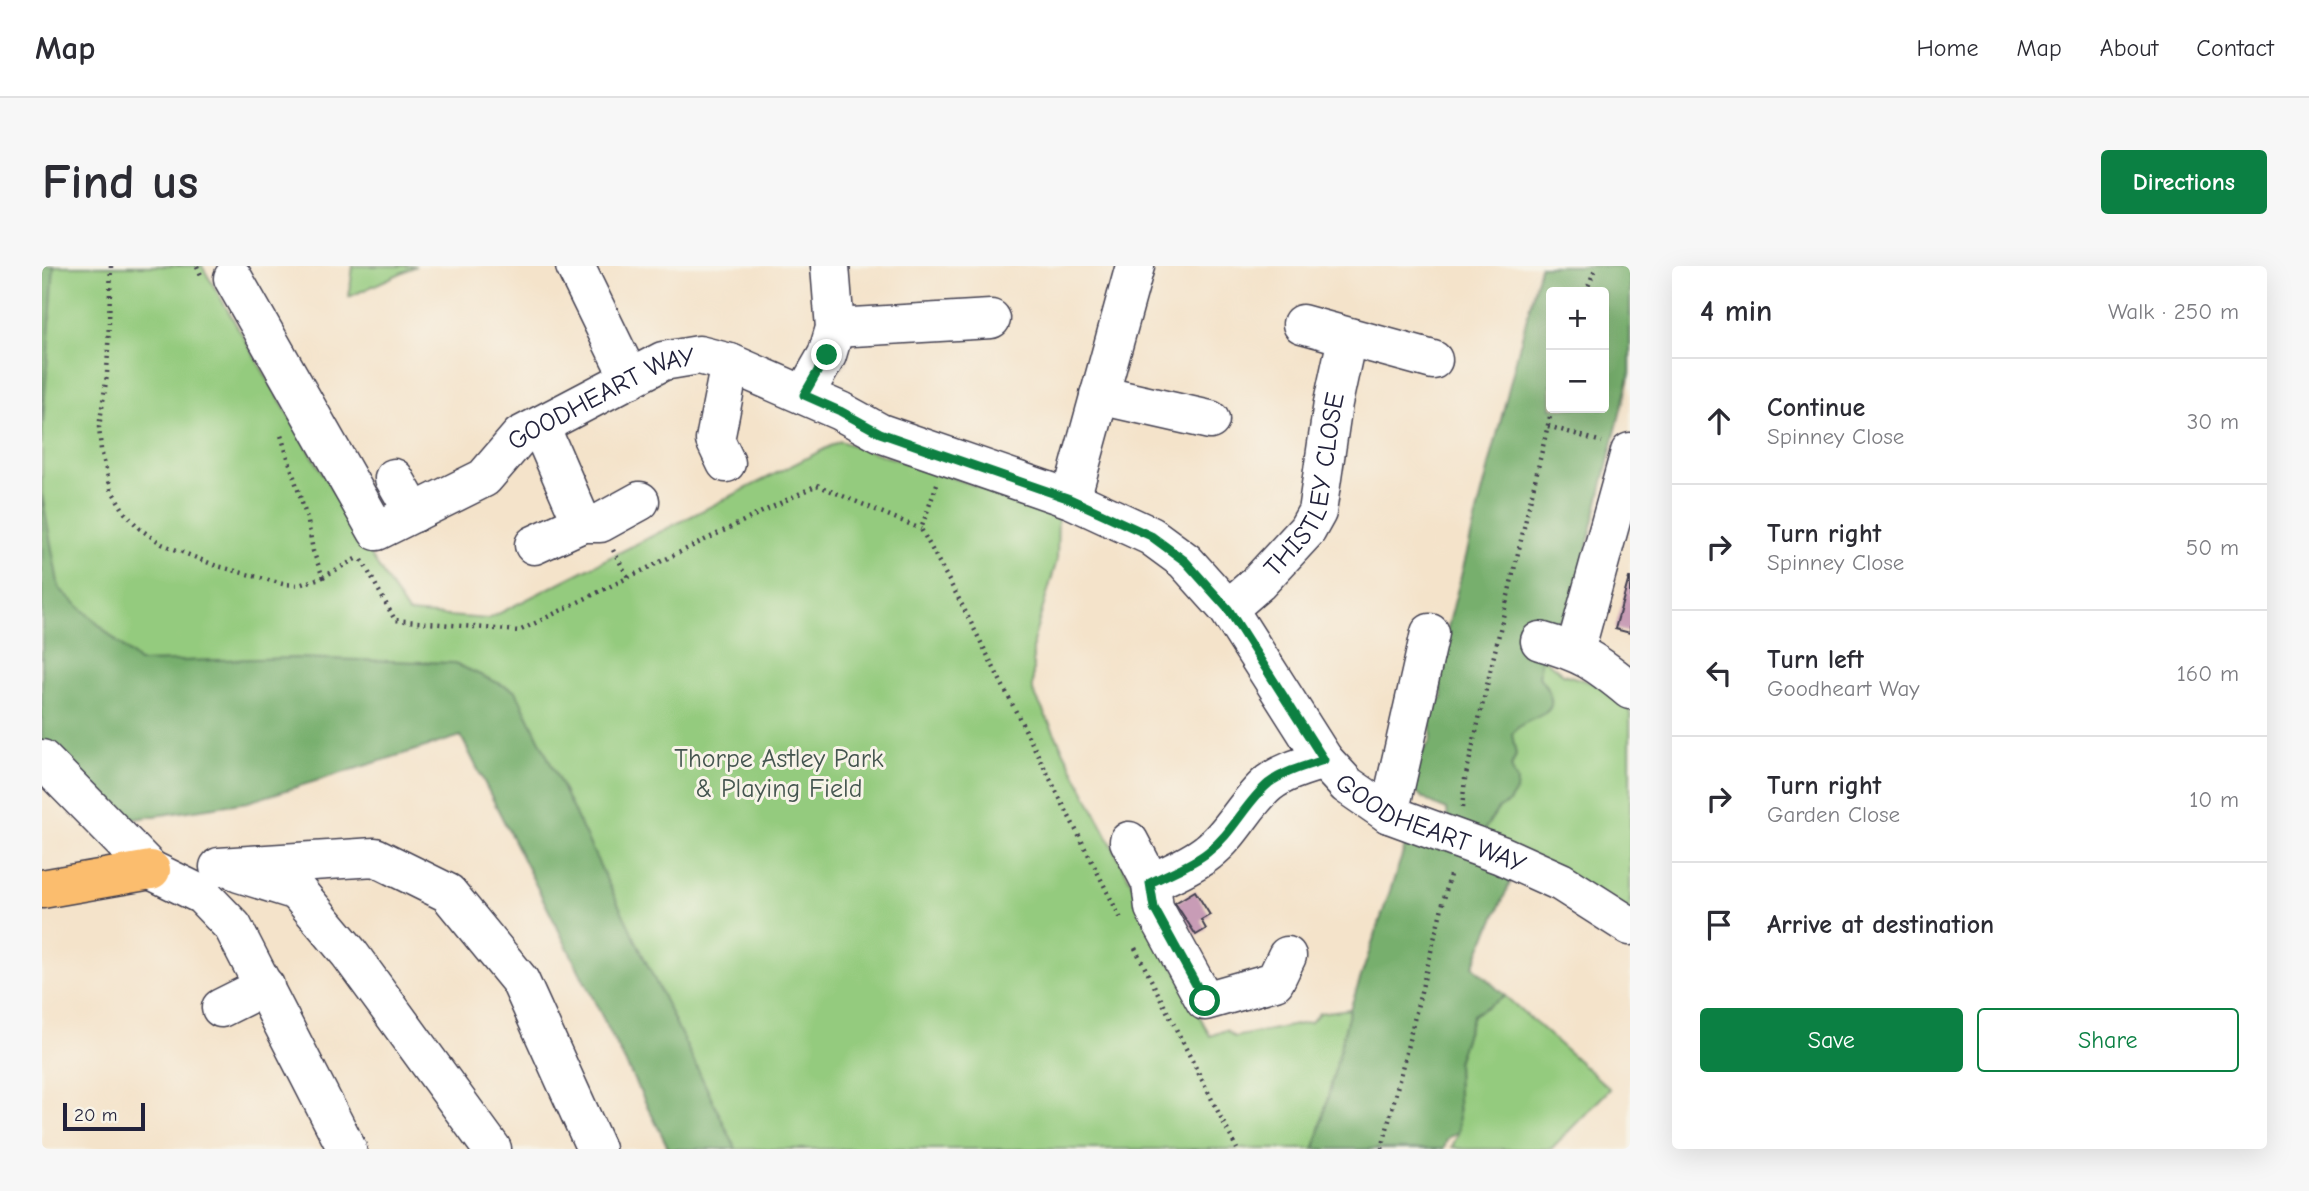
<!DOCTYPE html>
<meta charset="utf-8">
<style>
:root{--surface:#fff;--page:#f7f7f7;--text:#2b2b33;--muted:#7c7c81;--line:#e1e1e2;--accent:#0b8043}
body{margin:0;font-family:"Comic Neue",sans-serif;background:var(--page);color:var(--text)}
.controls{position:absolute;right:21px;top:21px;display:grid;overflow:hidden;border-radius:7px;box-shadow:0 7px 28px #0002}
.controls button{width:63px;height:63px;display:grid;place-items:center;padding:0;border:0;border-bottom:2px solid var(--line);background:var(--surface);color:var(--text);font:35px sans-serif}
.scale{position:absolute;left:21px;bottom:18px;width:82px;box-sizing:border-box;padding-left:7px;border:4px solid #22223b;border-top:0;font-size:19px;line-height:24px;white-space:nowrap;color:#22223b;-webkit-text-stroke:5px #f7f3e8;paint-order:stroke}
.stop{position:absolute;width:21px;height:21px;margin:-16px;border:5px solid #0b8043;border-radius:50%;background:#fff}
.stop.end{background:#0b8043;border-color:#fff;box-shadow:0 2px 7px #0008}
.list{margin:0;padding:0;list-style:none}
h2{display:flex;justify-content:space-between;align-items:center;height:91px;margin:0;padding:0 28px;font-size:30px}
h2 small{font-size:23px;font-weight:400;color:var(--muted)}
.list li{display:grid;grid-template-columns:46px 1fr auto;gap:21px;align-items:center;box-sizing:border-box;height:126px;padding:0 28px;border-top:2px solid var(--line)}
.list b{display:block;font-size:26px;white-space:nowrap}
.list p{margin:0;font-size:23px;white-space:nowrap;color:var(--muted)}
.list em{font-size:23px;font-style:normal;color:var(--muted)}
.actions{display:flex;gap:14px;padding:21px 28px}
.actions a{flex:1;padding:16px 0;border:2px solid var(--accent);border-radius:7px;text-align:center;font-size:24px;color:var(--accent)}
.actions .main{background:var(--accent);color:#fff}
.icon{flex:none;width:38px;height:38px;fill:none;stroke:currentColor;stroke-width:2;stroke-linecap:round;stroke-linejoin:round}
.map{position:relative;flex:none;width:1588px;height:883px;overflow:hidden;border-radius:7px}
header{display:flex;align-items:center;gap:42px;box-sizing:border-box;height:98px;padding:0 35px;background:var(--surface);border-bottom:2px solid var(--line)}
header strong{font-size:33px}
nav{display:flex;gap:38px;margin-inline-start:auto;font-size:24px}
.intro{display:flex;align-items:center;justify-content:space-between;box-sizing:border-box;height:168px;padding:0 42px}
h1{margin:0;font-size:49px}
.button{padding:18px 32px;border-radius:7px;background:var(--accent);color:#fff;font-size:24px;font-weight:700}
main{display:flex;gap:42px;padding:0 42px}
aside{flex:1;background:var(--surface);border-radius:7px;box-shadow:0 7px 28px #0002}
.map>svg:first-child{display:block}
</style>
<header>
<strong>Map</strong>
<nav><a>Home</a><a>Map</a><a>About</a><a>Contact</a></nav>
</header>
<div class="intro"><h1>Find us</h1><a class="button">Directions</a></div>
<main>
<div class="map">
<svg width="1588" height="883" viewBox="0 0 1588 883">
<rect width="100%" height="100%" fill="#f7f3e8"/>
<filter id="ink" filterUnits="userSpaceOnUse"><feTurbulence type="fractalNoise" baseFrequency=".0143" numOctaves="2"/><feDisplacementMap in="SourceGraphic" scale="14" xChannelSelector="R" yChannelSelector="G"/><feConvolveMatrix kernelMatrix="1 2 1 2 8 2 1 2 1" color-interpolation-filters="sRGB"/></filter>
<filter id="wash" filterUnits="userSpaceOnUse"><feTurbulence type="fractalNoise" baseFrequency=".00686" numOctaves="4" result="noise"/><feDisplacementMap in="SourceGraphic" scale="28" xChannelSelector="R" yChannelSelector="G"/><feGaussianBlur stdDeviation="1.57" result="paint"/><feColorMatrix in="noise" values="0 0 0 0 0 0 0 0 0 0 0 0 0 0 0 0 0 1.4 0 .05"/><feComposite in="paint" operator="in"/></filter>
<g filter="url(#wash)">
<rect width="100%" height="100%" fill="#f4e3ca"/>
<path fill="#94cb7e" stroke="#5b765c" stroke-width="2" d="M0,0H160L326,285L366,347L446,353L798,175L1016,247L1015,294L991,376V425L1168,770L1184,764L1192,771L1269,756L1277,747L1308,743L1273,883H627L419,470L0,400Z
M311,0H374L307,31Z
M1498,389L1521,408L1554,418L1588,439V660L1432,579L1456,543L1467,536L1469,501L1474,489L1469,468L1476,459L1486,455L1505,421L1497,411Z
M1463,730L1568,823L1509,883H1421L1410,881L1417,865L1415,796L1431,749Z"/>
<path fill="#77af6d" stroke="#4c6854" stroke-width="2" fill-rule="evenodd" d="M0,0H12L0,174Z
M1498,0H1588V107L1531,338L1526,350L1503,360L1497,411C1531,455 1486,445 1470,468L1474,489L1469,501L1475,516L1474,525L1467,536L1456,543L1432,579L1459,589L1468,617L1431,700L1463,730L1431,749L1415,796L1417,865L1405,873L1402,883H1273L1308,743L1371,557L1407,569L1405,544C1385,537 1354,520 1373,494C1378,486 1385,483 1389,473C1391,465 1387,450 1389,440L1401,432L1395,404ZM1509,26H1562V142H1509Z
M0,228L17,322L97,396L254,392L412,397L474,425L694,883H627L419,470L206,536L93,553L8,502L0,493Z"/>
<g id="blocks">
<path fill="#c89cb6" d="M1587,312H1588V367L1573,363Z
M1153,625L1168,649L1159,654L1164,663L1154,669L1133,637Z"/>
</g>
</g>
<g filter="url(#ink)">
<use href="#blocks" fill-opacity="0" stroke="#423f50" stroke-width="2"/>
<g fill="none" stroke-linecap="round" stroke-linejoin="round">
<defs>
<g id="minor">
<path d="M533,0L588,113"/>
<path id="s1" d="M191,12L335,265L442,212L478,170L621,95L657,89L688,97L798,145L838,167L1029,233L1109,270L1143,295L1186,343L1282,494L1305,519L1347,548L1459,589L1519,616L1588,660"/>
<path d="M1260,58L1391,94"/>
<path d="M793,62L949,53"/>
<path d="M762,129L785,89L793,62L788,0"/>
<path d="M1057,129L1168,154"/>
<path d="M498,160L540,257"/>
<path d="M684,197L673,174L688,97"/>
<path d="M352,212L372,247"/>
<path d="M1029,233L1093,0"/>
<path d="M492,279L540,257H558L598,235"/>
<path id="s2" d="M1186,343L1216,317L1265,264L1275,246L1291,137L1305,72"/>
<path d="M1498,375C1541,387 1554,396 1588,424"/>
<path d="M1533,385L1588,186"/>
<path d="M0,493L109,604L160,629L191,661L305,883"/>
<path d="M1347,548L1388,367"/>
<path d="M1087,575L1109,617L1112,642L1163,735L1233,715L1245,690"/>
<path d="M177,601L333,591L406,627L478,715L554,883"/>
<path d="M197,607L255,625L307,687L450,883"/>
<path d="M1109,617C1127,608 1150,599 1166,586C1191,567 1203,537 1227,517C1243,505 1263,500 1282,494"/>
<path d="M179,742L223,720"/>
</g>
<path id="highway" d="M0,623L109,604"/>
</defs>
<use href="#minor" stroke="#423f50" stroke-width="41"/>
<use href="#highway" stroke="#423f50" stroke-width="41"/>
<path stroke="#423f50" stroke-width="4.5" stroke-dasharray="2 5" stroke-linecap="butt" d="M69,0L65,109L57,161L59,184L69,223L83,247L98,263L120,278L172,299L241,318L257,319L281,311L271,285L266,256L238,166
M155,0L159,9
M1544,26L1554,0
M1506,160L1560,176
M895,218L879,263L918,335L1080,655
M571,284L586,311
M320,294L353,354L477,365L775,219L879,263
M281,311L317,291
M1420,542L1423,513L1510,142
M1093,682L1195,883
M1340,883L1409,605"/>
<use href="#minor" stroke="#fff" stroke-width="38"/>
<use href="#highway" stroke="#fbbd6e" stroke-width="38"/>
</g>
</g>
<g fill="none" stroke-linecap="round" stroke-linejoin="round" filter="url(#ink)">
<path stroke="#0b8043" stroke-width="9" d="M785,89L762,129L798,145L838,167L1028,233L1109,270L1143,295L1186,343L1282,494C1263,500 1243,505 1227,517C1203,537 1191,567 1166,586C1150,599 1127,607 1108,617L1112,642L1163,735"/>
</g>
<g text-anchor="middle" stroke-width="6" stroke-linejoin="round" paint-order="stroke">
<g font-size="26" fill="#22223b" stroke="#f7f3e8">
<text dy="9" stroke="none"><textPath href="#s1" startOffset="556">GOODHEART WAY</textPath></text>
<text dy="9" stroke="none"><textPath href="#s2" startOffset="154">THISTLEY CLOSE</textPath></text>
<text dy="9" stroke="none"><textPath href="#s1" startOffset="1564">GOODHEART WAY</textPath></text>
</g>
<g font-size="26" fill="#44554f" stroke="#f7f3e8">
<text x="737" y="501">Thorpe Astley Park<tspan x="737" dy="30">&amp; Playing Field</tspan></text>
</g>
</g>
</svg>
<div class="controls">
<button>+</button>
<button>−</button>
</div>
<div class="scale">20 m</div>
<div class="stop" style="left:1163px;top:735px"></div>
<div class="stop end" style="left:785px;top:89px"></div>
</div>
<aside>
<h2>4 min<small>Walk · 250 m</small></h2>
<ul class="list">
<li><svg class="icon" aria-label="ahead" viewBox="0 0 24 24"><path d="M12 20V5M6 11l6-6 6 6"/></svg><div><b>Continue</b><p>Spinney Close</p></div><em>30 m</em></li>
<li><svg class="icon" aria-label="right" viewBox="0 0 24 24"><path d="M7 20v-9h11M14 6l5 5-5 5"/></svg><div><b>Turn right</b><p>Spinney Close</p></div><em>50 m</em></li>
<li><svg class="icon" aria-label="left" viewBox="0 0 24 24"><path d="M17 20v-9H6M10 6l-5 5 5 5"/></svg><div><b>Turn left</b><p>Goodheart Way</p></div><em>160 m</em></li>
<li><svg class="icon" aria-label="right" viewBox="0 0 24 24"><path d="M7 20v-9h11M14 6l5 5-5 5"/></svg><div><b>Turn right</b><p>Garden Close</p></div><em>10 m</em></li>
<li><svg class="icon" aria-label="arrive" viewBox="0 0 24 24"><path d="M6 21V4h12l-3 4 3 4H6"/></svg><div><b>Arrive at destination</b></div></li>
</ul>
<div class="actions"><a class="main">Save</a><a>Share</a></div>
</aside>
</main>
